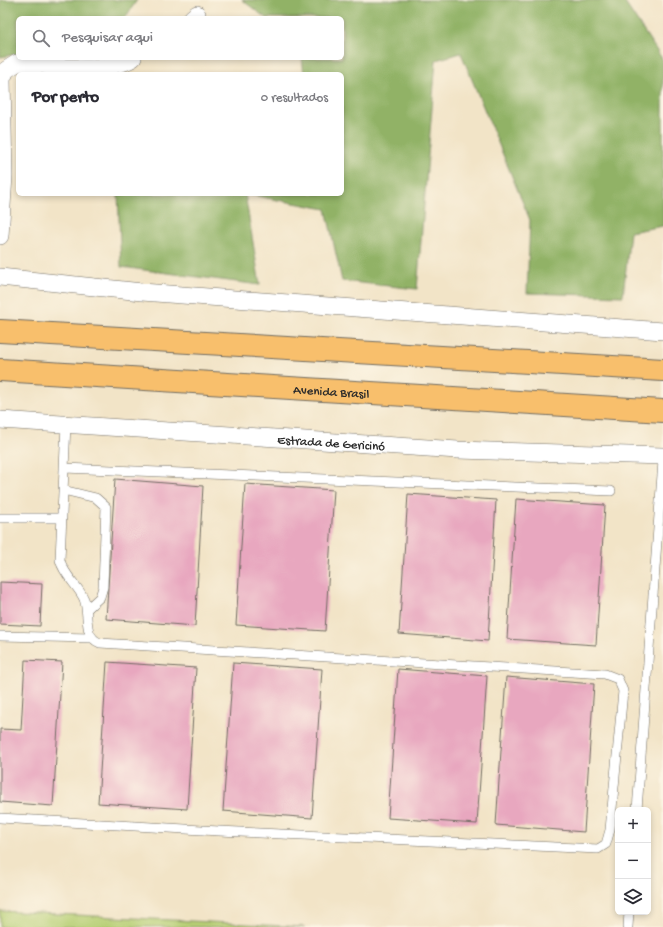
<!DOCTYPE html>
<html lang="pt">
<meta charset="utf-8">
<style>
:root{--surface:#fff;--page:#f2f2f3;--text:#2b2b33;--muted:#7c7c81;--line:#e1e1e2}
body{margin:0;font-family:"Gochi Hand",sans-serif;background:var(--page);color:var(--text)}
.controls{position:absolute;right:12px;bottom:12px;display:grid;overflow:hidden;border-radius:6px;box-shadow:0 2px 6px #0003}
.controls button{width:36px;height:36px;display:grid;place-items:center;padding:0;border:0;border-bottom:1px solid var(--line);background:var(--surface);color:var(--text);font:20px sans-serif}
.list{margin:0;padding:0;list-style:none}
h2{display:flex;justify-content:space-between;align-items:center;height:52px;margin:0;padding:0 16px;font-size:17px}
h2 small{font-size:13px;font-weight:400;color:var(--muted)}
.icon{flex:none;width:22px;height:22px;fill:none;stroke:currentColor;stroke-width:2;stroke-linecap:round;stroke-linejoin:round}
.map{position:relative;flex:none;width:663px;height:927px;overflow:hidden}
.search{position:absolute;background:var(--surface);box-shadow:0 2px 6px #0003;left:16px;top:16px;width:328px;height:44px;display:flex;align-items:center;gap:10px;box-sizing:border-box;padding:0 14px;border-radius:6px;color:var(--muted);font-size:15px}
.panel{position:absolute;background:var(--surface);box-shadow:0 2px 6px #0003;left:16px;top:72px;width:328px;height:124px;border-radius:6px}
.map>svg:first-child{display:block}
</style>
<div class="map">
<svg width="663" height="927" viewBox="0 0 663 927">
<rect width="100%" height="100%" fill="#fcf5e5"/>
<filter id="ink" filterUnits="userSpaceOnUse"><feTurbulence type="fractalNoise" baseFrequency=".025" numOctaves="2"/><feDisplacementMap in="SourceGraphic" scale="8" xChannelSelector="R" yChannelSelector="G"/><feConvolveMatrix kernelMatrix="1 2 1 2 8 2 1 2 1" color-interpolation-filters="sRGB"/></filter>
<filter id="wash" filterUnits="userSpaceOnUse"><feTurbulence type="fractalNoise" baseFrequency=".012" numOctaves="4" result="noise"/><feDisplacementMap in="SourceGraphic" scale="16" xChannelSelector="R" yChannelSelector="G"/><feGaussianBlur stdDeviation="0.9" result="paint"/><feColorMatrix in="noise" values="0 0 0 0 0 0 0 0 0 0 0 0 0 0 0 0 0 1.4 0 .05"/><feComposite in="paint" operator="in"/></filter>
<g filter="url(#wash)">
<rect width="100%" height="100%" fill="#f2e4c7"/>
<path fill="#b7cf74" stroke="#717d50" d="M0,911L305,927H0Z"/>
<path fill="#91b266" stroke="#5e6e48" d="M0,0H137L125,18H18V54L0,57Z
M242,0H623L663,60V226L630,232L623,296L527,293L530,220L461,53L436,60L417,289L342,281L326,209L246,194H342V74H304L302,58H342V18H266Z
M118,194H245L260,285L121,267Z"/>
<g id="blocks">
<path fill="#e8a7bf" d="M115,479L203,486L195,626L106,619Z
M245,484L334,490L325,631L236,625Z
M408,494L496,500L488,641L399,634Z
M516,499L605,505L596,645L507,639Z
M0,582L42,584L40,626L0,624Z
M25,660L62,662L53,806L0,802V729L21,730Z
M107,662L196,668L187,809L98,803Z
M233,663L322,669L312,818L223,811Z
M398,669L487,676L477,824L388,818Z
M506,677L594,684L584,832L496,825Z"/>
</g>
</g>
<g filter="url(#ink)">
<use href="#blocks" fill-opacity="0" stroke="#716c62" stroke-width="1"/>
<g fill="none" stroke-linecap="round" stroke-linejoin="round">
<defs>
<path id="lane" d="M64,468L611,491
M63,490L96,498L106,507L103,587L100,597L87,609
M0,518H61
M0,636L92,638
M637,810L663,461
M0,818L219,831L598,849L606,844L610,830L623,691L618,679L605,674L100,643C82,636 90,614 84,599C78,585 64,576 60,560L66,424
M628,927L629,912"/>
<g id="street">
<path d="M192,18L197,14"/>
<path d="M0,236L4,176L2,79L6,70L17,63C49,65 105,75 133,58"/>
<path d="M0,277L142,292L663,331"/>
<path id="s1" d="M0,420L458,450L663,456"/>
</g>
<g id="highway">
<path d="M0,331L663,370"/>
<path id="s2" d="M0,370L663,411"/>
</g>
</defs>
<use href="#lane" stroke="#716c62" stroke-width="10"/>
<use href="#street" stroke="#716c62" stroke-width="18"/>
<use href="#highway" stroke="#716c62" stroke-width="24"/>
<use href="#lane" stroke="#fff" stroke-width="9"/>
<use href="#street" stroke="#fff" stroke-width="17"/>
<use href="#highway" stroke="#f8bf6c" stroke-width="22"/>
</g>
</g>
<g text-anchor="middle" stroke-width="4" stroke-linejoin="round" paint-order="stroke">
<g font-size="13" fill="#2b2b2b" stroke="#fcf5e5">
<text dy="5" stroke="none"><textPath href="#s2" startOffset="332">Avenida Brasil</textPath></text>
<text dy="5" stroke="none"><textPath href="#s1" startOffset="332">Estrada de Gericinó</textPath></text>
</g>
</g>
</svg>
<div class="controls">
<button>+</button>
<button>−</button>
<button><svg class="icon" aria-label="layers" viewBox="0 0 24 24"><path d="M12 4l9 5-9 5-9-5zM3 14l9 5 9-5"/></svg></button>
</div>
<div class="search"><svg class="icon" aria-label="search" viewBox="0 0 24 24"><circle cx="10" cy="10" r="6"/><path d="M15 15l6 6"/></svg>Pesquisar aqui</div>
<section class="panel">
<h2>Por perto<small>0 resultados</small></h2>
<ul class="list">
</ul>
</section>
</div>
